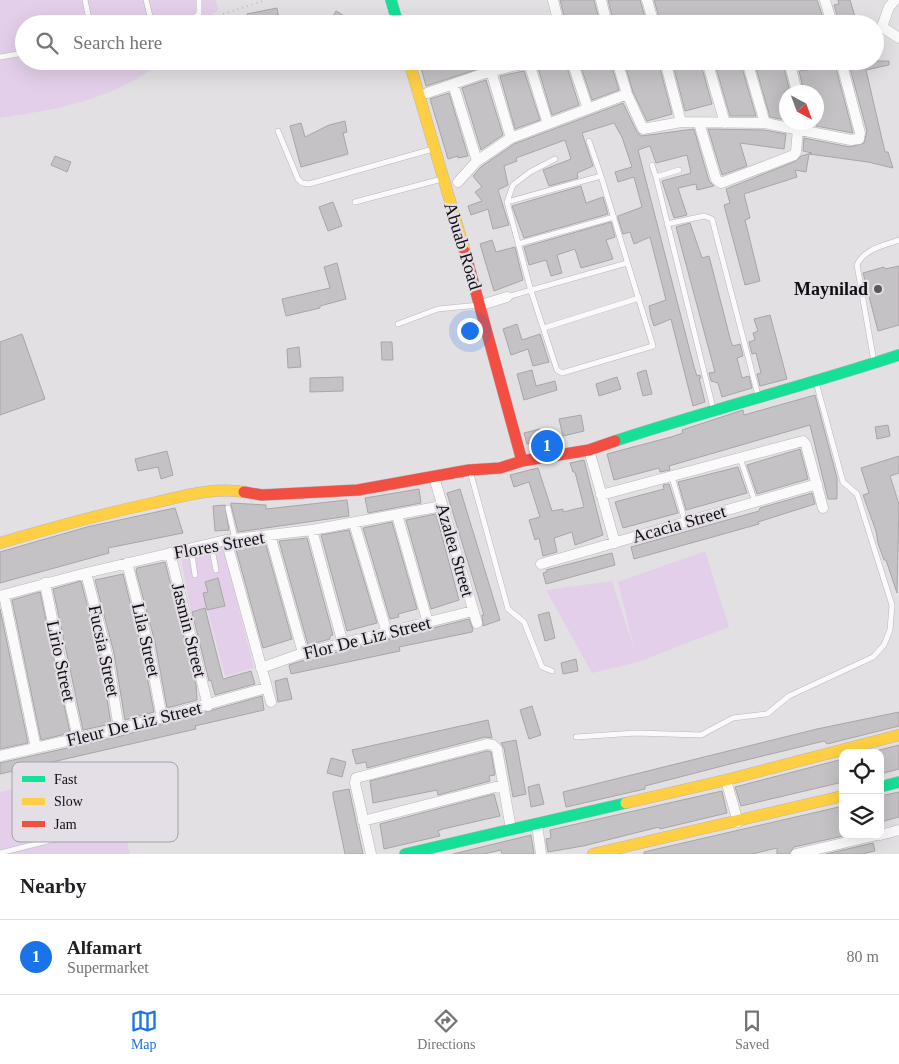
<!DOCTYPE html>
<style>
:root{--surface:#fff;--page:#f6f6f6;--text:#202124;--muted:#757577;--line:#e0e0e0;--accent:#1a73e8}
body{margin:0;font-family:Georgia,serif;background:var(--page);color:var(--text)}
.controls{position:absolute;right:15px;bottom:15px;display:grid;overflow:hidden;border-radius:10px;box-shadow:0 5px 20px #0002}
.controls button{width:45px;height:45px;display:grid;place-items:center;padding:0;border:0;border-bottom:1px solid var(--line);background:var(--surface);color:var(--text);font:25px sans-serif}
.compass{position:absolute;left:779px;top:85px;width:45px;height:45px;border-radius:50%;background:var(--surface);box-shadow:0 5px 20px #0002;rotate:139deg}
.you{position:absolute;left:469px;top:330px;width:18px;height:18px;margin:-12px;border:4px solid #fff;border-radius:50%;background:#1a73e8;box-shadow:0 0 0 8px #1a73e833}
.badge{display:grid;place-items:center;width:32px;height:32px;border-radius:50%;background:var(--accent);color:#fff;font-size:16px;font-weight:700}
.pin{position:absolute;translate:-50% -50%;border:2px solid #fff;box-shadow:0 1px 5px #0006}
.list{margin:0;padding:0;list-style:none}
h2{display:flex;justify-content:space-between;align-items:center;height:65px;margin:0;padding:0 20px;font-size:21px}
h2 small{font-size:16px;font-weight:400;color:var(--muted)}
.list li{display:grid;grid-template-columns:32px 1fr auto;gap:15px;align-items:center;box-sizing:border-box;height:75px;padding:0 20px;border-top:1px solid var(--line)}
.list b{display:block;font-size:19px;white-space:nowrap}
.list p{margin:0;font-size:16px;white-space:nowrap;color:var(--muted)}
.list em{font-size:16px;font-style:normal;color:var(--muted)}
.icon{flex:none;width:28px;height:28px;fill:none;stroke:currentColor;stroke-width:2;stroke-linecap:round;stroke-linejoin:round}
.map{position:relative;flex:none;width:899px;height:854px;overflow:hidden}
.search{position:absolute;background:var(--surface);box-shadow:0 5px 20px #0002;left:15px;right:15px;top:15px;height:55px;display:flex;align-items:center;gap:12px;box-sizing:border-box;padding:0 18px;border-radius:28px;color:var(--muted);font-size:19px}
.sheet{height:140px;background:var(--surface)}
nav{display:flex;justify-content:space-around;align-items:center;box-sizing:border-box;height:70px;border-top:1px solid var(--line);background:var(--surface);font-size:14px;color:var(--muted)}
nav a{display:grid;justify-items:center;gap:2px}
nav .on{color:var(--accent)}
.map>svg:first-child{display:block}
</style>
<div class="map">
<svg width="899" height="854" viewBox="0 0 899 854">
<rect width="100%" height="100%" fill="#e3e0e4"/>
<path fill="#e3cfe9" d="M0,0H216L218,10L202,24H24V61H160C122,98 51,111 0,118Z
M223,546L254,668L225,676L207,608L191,612L180,552Z
M705,551L729,627L638,662L592,673L546,590L612,581L635,652L618,582Z
M108,765L130,854H0V792Z"/>
<path fill="#c5c2c5" stroke="#a8a5a8" d="M560,0H594L600,24H566Z
M608,0H640L647,24H614Z
M654,0H817L825,23L661,24Z
M838,0H850L855,17L839,22L834,5L839,4Z
M277,8L279,19L249,24L247,14Z
M336,11L358,24H329Z
M446,61H503L426,86L421,68Z
M543,61H565L579,105L552,115L538,68Z
M579,61H610L619,90L592,100Z
M624,61H658L672,114L647,121L633,92Z
M672,61H700L712,104L685,111Z
M714,61H740L756,116H730Z
M754,61H782L790,92H786V120L770,117Z
M806,61H834L853,133L816,126V92H804L799,71L808,70Z
M848,61H889V65L866,70L885,152H888L893,168L868,162L809,154L806,172L795,170L797,177L744,194L750,218L745,220L760,281L745,285L724,205L730,203L726,189L796,161L801,156L812,153L803,151L804,138L850,147L864,143L867,131Z
M524,71L540,120L515,129L500,76Z
M486,80L503,135L481,150L462,88Z
M449,93L468,156L458,158V156L448,159L430,99Z
M623,103L637,132L641,136L694,129L709,181L714,186L697,190L696,184L678,188L687,215L674,218L662,181L691,173L687,155L656,163L650,146L638,150L694,367L697,376L700,375L701,378H699L705,402L693,406L671,319L654,326L651,317L649,306L666,300L650,237L634,244L630,232L623,234L618,218V216L642,207L634,177L618,182L615,172L632,167L622,137L614,123L582,133L593,166L577,173L578,178L549,186L543,170L571,159L565,140L516,158L517,161L504,166L508,185L498,190L509,225L493,229L488,209L471,215L468,206L482,201L475,192L482,187L473,176L482,166L514,144Z
M345,121L347,132L343,133L348,154L301,167L290,126L301,123L305,137L329,125Z
M708,129L764,130L786,134L784,149L740,143L747,166L722,175Z
M55,156L71,162L67,172L51,165Z
M581,186L586,203L603,197L608,214L524,238L512,206Z
M333,202L342,226L328,231L319,207Z
M611,222L615,237L606,240L613,259L581,268L575,249L557,255L562,273L551,276L546,260L529,265L524,247Z
M690,223L702,258L709,256L731,342L733,346L740,344L743,356L737,358L742,378L749,376L752,388L722,397L718,383L711,381L709,373L715,372L676,227Z
M492,240L496,252L515,247L523,280L494,291L480,244Z
M337,263L346,299L320,306V308L286,316L282,299L330,288L324,267Z
M899,266V325L878,331L863,273L884,267L885,269Z
M770,315L787,379L760,386L757,374L761,373L756,353L752,354L749,342L755,340L753,333L758,331L754,319Z
M517,324L522,340L540,334L549,362L533,366L528,349L511,355L503,329Z
M22,334L45,399L0,415V342Z
M381,342H392L393,360H382Z
M299,347L301,367L288,368L287,349Z
M532,370L536,386L555,381L557,390L524,400L517,374Z
M646,370L652,394L643,396L637,373Z
M343,377V391L310,392V378Z
M617,377L621,389L599,396L596,384Z
M815,395L837,478V499H828L810,425L669,466L670,470L660,472L659,468L614,480L607,454L671,437L683,433L682,430L688,428L743,410L744,415Z
M581,415L584,431L563,436L559,419Z
M888,425L890,436L877,439L875,427Z
M540,429L543,439L527,444L524,433Z
M800,449L808,479L757,494L747,465Z
M167,451L173,475L161,479L158,467L138,471L135,459Z
M899,456V473L890,476L899,504L897,593L886,560H884L878,543L876,531L863,495L869,493L861,468Z
M584,460L603,535L575,545L572,532L554,538L557,552L543,556L539,538L535,540L529,520L540,517L529,482L514,487L510,475L538,468L552,511L563,509V512L584,507L575,472H573L570,463Z
M738,467L747,493L686,510L678,482Z
M669,484L678,513L623,528L615,502L664,489L663,485Z
M419,489L421,503L368,513L365,498Z
M460,489L500,620L483,626L482,615H484L447,493Z
M812,493L815,504L758,522L759,524L634,559L631,547L759,511L760,508Z
M347,500L349,516L238,532L231,505V503L266,505V509Z
M225,505L229,530L215,531L213,506Z
M175,508L183,533L108,548L109,553L0,583V552L87,527Z
M436,514L459,600L431,609L406,520Z
M392,522L417,609L398,614L399,617L390,619L363,528Z
M349,530L377,623L347,631L321,535Z
M307,538L333,635L330,636V639L308,645L279,541Z
M265,542L292,639L263,648L235,546Z
M612,553L615,565L546,584L543,573L547,572L546,570Z
M165,562L196,685L197,700L167,708L155,642L136,571L137,568Z
M123,574L141,646L154,712L125,720L114,653L95,580Z
M218,578L225,606L207,610L203,593L208,592L205,582Z
M81,581L100,655L111,724L83,730L53,589Z
M40,592L70,733L41,740L12,600Z
M205,608L223,679L251,671L255,684L215,695L211,680L209,681L192,612Z
M0,609L28,743L0,749Z
M549,612L555,638L545,641L538,615Z
M469,619L473,629L472,632L399,647L400,651L291,674L289,665L305,660Z
M576,659L578,671L563,674L561,663Z
M287,678L292,699L278,702L275,681Z
M262,696L264,710L195,726L196,729L0,774V763L121,736Z
M532,706L541,735L529,739L520,710Z
M899,712V726L827,744L824,741L730,764L645,786V789L566,807L563,792L817,729Z
M488,720L492,738L485,737L367,768L366,762L356,764L352,750Z
M516,740L526,794L513,797L504,748L501,743Z
M899,745V769L880,774V753H868Z
M487,751L491,752L495,775L489,776L490,781L438,795L437,790L373,803L370,781Z
M331,758L346,762L342,777L327,773Z
M843,759V782L741,806L735,787Z
M539,784L544,804L531,807L528,787Z
M349,789L358,831L363,854H345L333,796V792Z
M722,791L727,813L660,829L659,827L583,846L548,852L546,839L551,838L550,830Z
M899,792V817L880,822V796Z
M494,794L500,816L443,829L438,831L440,836L384,849L380,824Z
M843,806V836L794,847L789,854H777V848L752,854H644V852Z
M531,835L534,854H502L501,850L484,854H453Z
M873,843L875,851L862,854H826Z"/>
<g fill="none" stroke-linecap="round" stroke-linejoin="round">
<defs>
<path id="lane" d="M85,0L90,24
M146,0L152,24
M166,24L194,18L199,14V0
M0,57L24,53
M278,131L298,179L302,183L309,184L433,149
M589,141L601,176
M652,165L656,177
M679,170L656,177L713,408
M355,202L442,179
M507,202L601,176L653,346L562,373L557,370L531,291L507,202L513,185L530,172L555,159
M667,224L704,216L712,219L758,395
M518,244L614,217
M507,297L627,263
M398,324L438,309L479,305
M544,328L639,298
M874,362L857,265C864,249 883,246 899,240
M740,458L755,502
M470,471L508,609L524,622L542,667L552,671
M672,477L685,521
M228,508L235,539
M211,544L216,570
M191,549L195,575
M576,737L636,733L701,735L733,718L767,714L789,696L873,657L884,645L890,630L892,605L857,494L843,482L816,382
M0,853L107,826"/>
<path id="street" d="M553,0L559,24
M601,0L607,24
M647,0L654,24
M825,0L832,24
M882,27L889,7L895,0
M882,27L899,38
M572,61L588,109
M617,61L627,94L643,129L681,122L765,123L851,140L859,139L860,133L841,61
M665,61L681,122
M707,61L725,123
M747,61L765,123
M789,61L797,92
M529,63L548,124
M491,71L511,138
M453,84L477,161
M427,93L491,71L536,61
M699,123L716,179L721,183L794,155L796,152L798,129
M458,182L477,161L511,138L627,94
M481,305L507,297
M589,450L615,543
M434,477L477,623
M601,495L803,441L806,445L823,508
M397,515L428,623
M354,523L387,633
M312,530L343,644
M270,535L303,653
M226,540L271,702
M170,553L208,706
M127,563L148,644L162,718
M541,564L817,484
M86,573L107,654L119,729
M45,583L61,664L78,738
M4,595L36,748
M0,596L86,573L226,540L312,530L442,506
M261,668L303,653L473,611
M0,756L119,729L266,688
M726,780L738,822
M363,821L503,785
M537,824L541,854
M880,835L899,830
M371,854L355,783L356,778L487,744L493,745L497,749L511,829
M796,854L877,835"/>
<path id="fast" d="M391,0L398,24
M615,441C709,410 805,386 899,355
M880,787L899,782
M405,854L626,803"/>
<path id="slow" d="M409,61L465,252
M0,543C51,528 101,514 153,503C184,496 213,487 244,492
M626,803L726,780L899,735
M593,854L843,796"/>
<path id="jam" d="M465,252L522,461
M244,492L262,495L358,490L469,470L500,468L522,461L589,450L615,441"/>
</defs>
<use href="#lane" stroke="#b9b6b9" stroke-width="6"/>
<use href="#street" stroke="#b9b6b9" stroke-width="11"/>
<use href="#fast" stroke="#b9b6b9" stroke-width="12"/>
<use href="#slow" stroke="#b9b6b9" stroke-width="12"/>
<use href="#jam" stroke="#b9b6b9" stroke-width="12"/>
<path stroke="#c0bfc0" stroke-width="2" stroke-dasharray="1 4" stroke-linecap="butt" d="M212,24L223,14L266,0"/>
<use href="#lane" stroke="#fbfafb" stroke-width="5"/>
<use href="#street" stroke="#fbfafb" stroke-width="10"/>
<use href="#fast" stroke="#16e098" stroke-width="11"/>
<use href="#slow" stroke="#ffcf43" stroke-width="11"/>
<use href="#jam" stroke="#f24e42" stroke-width="11"/>
</g>
<circle fill="#5a585b" stroke="#e4dee6" stroke-width="2" cx="878" cy="289" r="5"/>
<g text-anchor="middle" stroke-width="4.5" stroke-linejoin="round" paint-order="stroke">
<g font-size="18" fill="#100e11" stroke="#e4dee6">
<text transform="translate(463 246) rotate(73)" y="6">Abuab Road</text>
<text transform="translate(679 524) rotate(-16)" y="6">Acacia Street</text>
<text transform="translate(219 545) rotate(-10)" y="6">Flores Street</text>
<text transform="translate(455 550) rotate(74)" y="6">Azalea Street</text>
<text transform="translate(189 630) rotate(76)" y="6">Jasmin Street</text>
<text transform="translate(367 638) rotate(-14)" y="6">Flor De Liz Street</text>
<text transform="translate(146 640) rotate(77)" y="6">Lila Street</text>
<text transform="translate(104 651) rotate(78)" y="6">Fucsia Street</text>
<text transform="translate(61 661) rotate(78)" y="6">Lirio Street</text>
<text transform="translate(134 724) rotate(-14)" y="6">Fleur De Liz Street</text>
</g>
<g font-size="18" font-weight="bold" fill="#100e11" stroke="#e4dee6" text-anchor="end">
<text x="868" y="295">Maynilad</text>
</g>
</g>
<rect x="12" y="762" width="166" height="80" rx="8" fill="#e4dee6" stroke="#a4a0a6" stroke-width="1"/>
<rect x="22" y="776" width="23" height="6" fill="#16e098"/>
<rect x="22" y="798" width="23" height="7" fill="#ffcf43"/>
<rect x="22" y="821" width="23" height="6" fill="#f24e42"/>
<g font-size="14" fill="#100e11">
<text x="54" y="784">Fast</text>
<text x="54" y="806">Slow</text>
<text x="54" y="829">Jam</text>
</g>
</svg>
<div class="controls">
<button><svg class="icon" aria-label="locate" viewBox="0 0 24 24"><circle cx="12" cy="12" r="6"/><path d="M12 2v4M12 18v4M2 12h4M18 12h4"/></svg></button>
<button><svg class="icon" aria-label="layers" viewBox="0 0 24 24"><path d="M12 4l9 5-9 5-9-5zM3 14l9 5 9-5"/></svg></button>
</div>
<svg class="compass" viewBox="-18 -18 36 36"><path d="M0-13l5 13h-10z" fill="#e53935"/><path d="M0 13l5-13h-10z" fill="#757577"/></svg>
<div class="you"></div>
<div class="pin badge" style="left:547px;top:446px">1</div>
<div class="search"><svg class="icon" aria-label="search" viewBox="0 0 24 24"><circle cx="10" cy="10" r="6"/><path d="M15 15l6 6"/></svg>Search here</div>
</div>
<section class="sheet">
<h2>Nearby<small></small></h2>
<ul class="list">
<li><span class="badge">1</span><div><b>Alfamart</b><p>Supermarket</p></div><em>80 m</em></li>
</ul>
</section>
<nav>
<a class="on"><svg class="icon" aria-label="map" viewBox="0 0 24 24"><path d="M3 6l6-2 6 2 6-2v14l-6 2-6-2-6 2zM9 4v14M15 6v14"/></svg>Map</a>
<a><svg class="icon" aria-label="directions" viewBox="0 0 24 24"><path d="M12 3l9 9-9 9-9-9zM9 14v-3h6M13 9l2 2-2 2"/></svg>Directions</a>
<a><svg class="icon" aria-label="saved" viewBox="0 0 24 24"><path d="M7 4h10v16l-5-4-5 4z"/></svg>Saved</a>
</nav>
